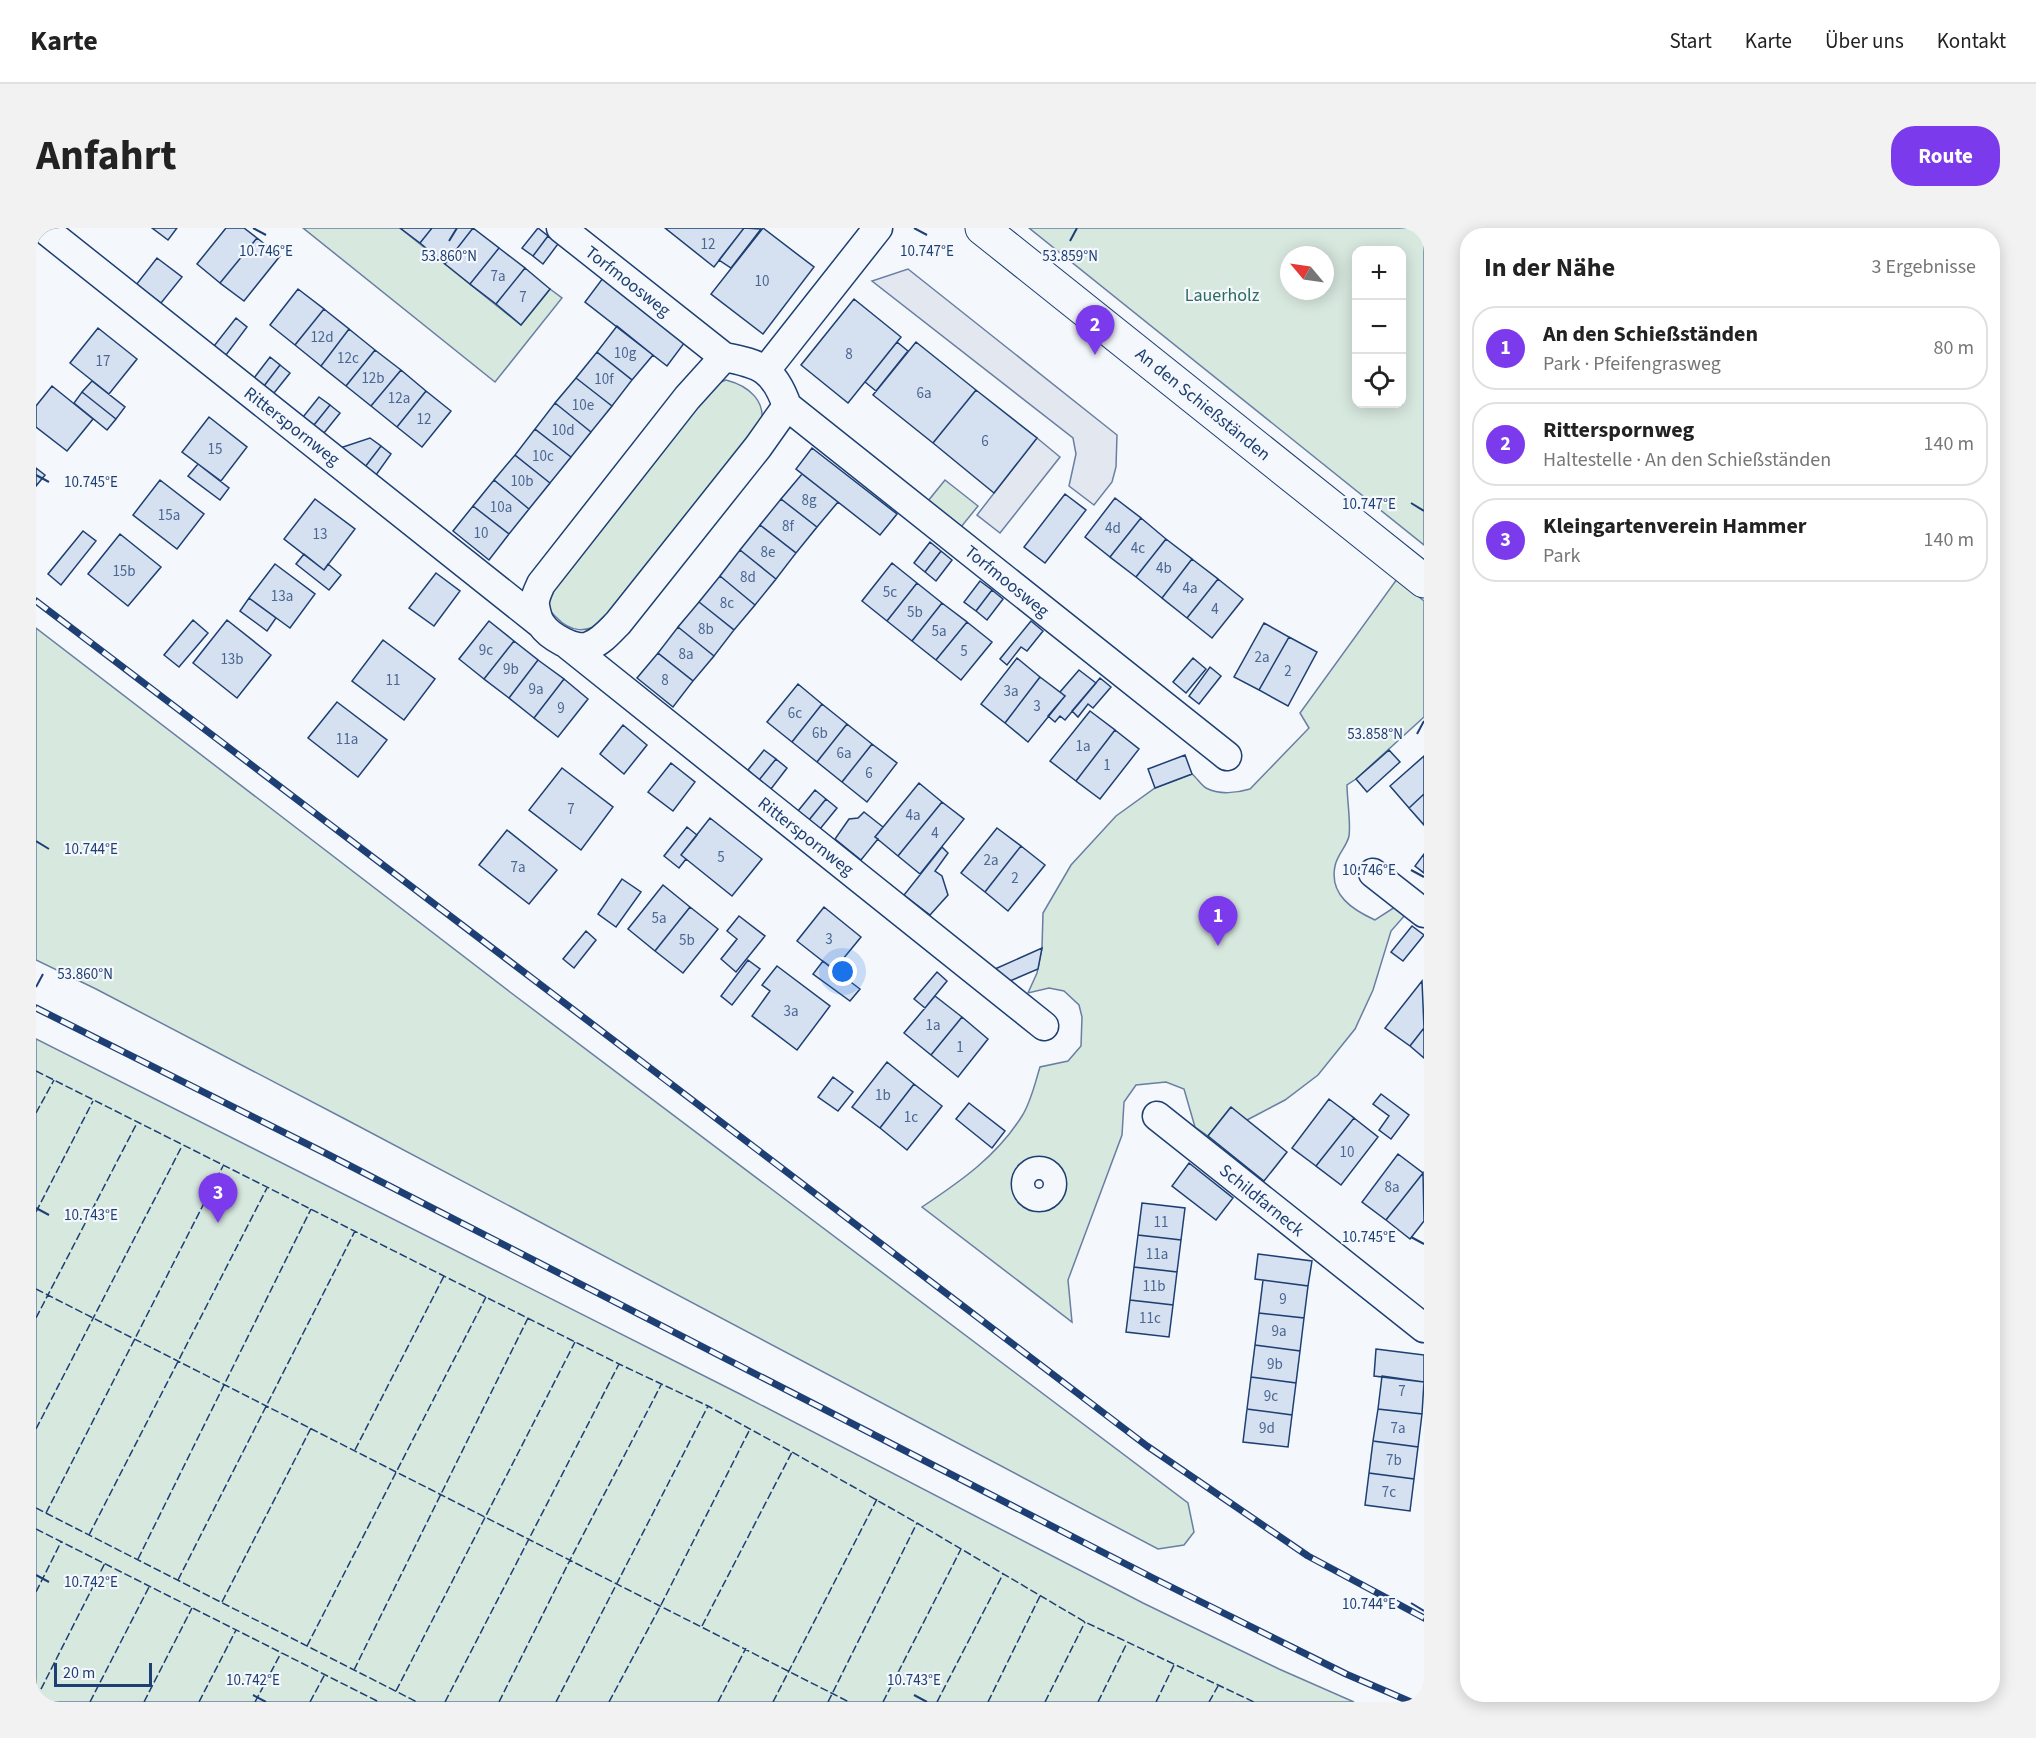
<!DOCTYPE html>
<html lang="de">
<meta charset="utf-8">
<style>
:root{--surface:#fff;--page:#f2f2f2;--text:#222;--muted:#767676;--line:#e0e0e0;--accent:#7c3aed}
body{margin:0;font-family:"Source Sans 3",sans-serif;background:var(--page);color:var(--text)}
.controls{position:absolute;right:18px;top:18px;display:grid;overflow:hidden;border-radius:12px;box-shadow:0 3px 15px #0003}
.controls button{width:54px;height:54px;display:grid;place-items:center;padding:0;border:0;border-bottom:2px solid var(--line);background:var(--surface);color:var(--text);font:30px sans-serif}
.compass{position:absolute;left:1244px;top:18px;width:54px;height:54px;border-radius:50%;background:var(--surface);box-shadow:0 3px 15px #0003;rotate:299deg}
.scale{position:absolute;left:18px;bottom:15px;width:98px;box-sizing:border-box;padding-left:6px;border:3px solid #1d3f73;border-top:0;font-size:16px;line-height:21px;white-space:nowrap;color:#1d3f73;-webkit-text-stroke:4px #f4f7fb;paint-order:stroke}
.you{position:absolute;left:807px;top:744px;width:21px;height:21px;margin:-15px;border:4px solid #fff;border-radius:50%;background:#1a73e8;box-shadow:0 0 0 9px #1a73e833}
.badge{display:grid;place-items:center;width:39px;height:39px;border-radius:50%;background:var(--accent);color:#fff;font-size:20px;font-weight:700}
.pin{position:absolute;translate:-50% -50px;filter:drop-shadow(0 2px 3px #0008)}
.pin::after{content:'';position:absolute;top:32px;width:21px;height:18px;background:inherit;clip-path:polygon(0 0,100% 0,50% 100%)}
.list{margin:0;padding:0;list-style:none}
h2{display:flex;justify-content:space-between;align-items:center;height:78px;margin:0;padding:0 24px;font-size:26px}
h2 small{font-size:20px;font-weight:400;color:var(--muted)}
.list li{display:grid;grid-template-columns:39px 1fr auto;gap:18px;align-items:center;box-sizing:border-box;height:84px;margin:0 12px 12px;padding:0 12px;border:2px solid var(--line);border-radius:24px}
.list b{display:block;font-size:22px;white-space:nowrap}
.list p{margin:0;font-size:20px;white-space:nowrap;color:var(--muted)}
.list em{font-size:20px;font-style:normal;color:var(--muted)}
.icon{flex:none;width:33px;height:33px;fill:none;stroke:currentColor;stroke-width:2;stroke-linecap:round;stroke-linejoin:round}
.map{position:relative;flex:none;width:1388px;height:1474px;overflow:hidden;border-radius:24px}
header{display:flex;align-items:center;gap:36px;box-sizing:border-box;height:84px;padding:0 30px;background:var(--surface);border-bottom:2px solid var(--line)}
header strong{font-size:28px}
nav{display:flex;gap:33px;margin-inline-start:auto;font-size:21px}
.intro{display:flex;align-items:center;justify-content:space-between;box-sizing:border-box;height:144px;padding:0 36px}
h1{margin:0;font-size:42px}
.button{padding:15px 27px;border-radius:24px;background:var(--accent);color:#fff;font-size:21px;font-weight:700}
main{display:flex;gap:36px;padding:0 36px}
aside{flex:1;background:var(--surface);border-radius:24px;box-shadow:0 3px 15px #0003}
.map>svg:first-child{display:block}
</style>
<header>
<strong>Karte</strong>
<nav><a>Start</a><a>Karte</a><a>Über uns</a><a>Kontakt</a></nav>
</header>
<div class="intro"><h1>Anfahrt</h1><a class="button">Route</a></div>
<main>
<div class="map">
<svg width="1388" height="1474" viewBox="0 0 1388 1474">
<rect width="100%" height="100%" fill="#f4f7fb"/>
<path fill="#d7e8df" stroke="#687fa3" stroke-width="1.5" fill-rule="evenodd" d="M267,0H364L485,97L514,61L526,70L459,154Z
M993,0H1388V317ZM1320,22H1366V176H1320ZM1253,27H1289V63H1253Z
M690,152C713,158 731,173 725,198L568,394C550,405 535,405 520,389C516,385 510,380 510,373C510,367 513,360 515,354L677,157Z
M909,252L942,278L925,299L892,273Z
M1361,351L1388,373V489L1320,551L1311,557C1311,572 1315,594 1313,608C1311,618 1301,627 1299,638C1293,667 1317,682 1339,692L1359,679L1369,687L1355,703L1337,762L1319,801L1282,847L1249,872L1211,892L1194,880L1172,908L1159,899L1148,861L1130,854L1100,857L1088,874L1086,907L1032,1052L1036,1094L886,979C925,953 961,928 986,888C995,874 999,855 1004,839L1032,833L1045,818L1046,789L1043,777L1028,763L1013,760L992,765L1001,745L1006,720L1007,685L1035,637L1080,588L1119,560L1156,546C1161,550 1165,557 1170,560C1183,567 1201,565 1214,561L1273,500L1264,485ZM1001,940L1013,943C1024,958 1017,973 998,972C988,966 986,959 989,948Z
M0,400L474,764L1152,1275L1158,1304L1148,1317L1122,1321L309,891L60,761L0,732Z
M0,811L702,1165L1107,1375L1243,1441L1318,1474H0Z"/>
<path fill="#e3e8f0" stroke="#687fa3" stroke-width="1.5" d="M872,41L1081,207L1080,239L1076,254L1058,277L1033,258L1040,226L1037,210L836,53Z
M1001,210L1024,229L964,305L941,287Z"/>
<path fill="#d5e0f0" stroke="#1d3f73" stroke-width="1.5" d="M116,0H141L132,12Z
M190,0H208L221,10L184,55L161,36Z
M364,0H396L384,15Z
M396,0H437L409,36L384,15Z
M437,0L463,20L434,56L409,36Z
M502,0L512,8L497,28L486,20Z
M629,0H708L678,39Z
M708,0L725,1L695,40L683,32Z
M727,0L778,39L727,106L675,66Z
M512,8L522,16L507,36L497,28Z
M221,10L244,28L208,73L184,55Z
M463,20L489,40L460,76L434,56Z
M121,30L146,49L125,75L100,57Z
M489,40L514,61L485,97L460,76Z
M567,50L649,114L631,138L549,74Z
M262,61L288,81L259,117L234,97Z
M818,71L865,109L812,175L765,137Z
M288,81L313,101L285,138L259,117Z
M200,90L211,99L190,127L178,118Z
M581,98L617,127L596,152L561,124Z
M62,100L101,131L73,166L34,135Z
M313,101L339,122L310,158L285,138Z
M861,114L872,123L840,163L829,154Z
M880,114L940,162L897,215L837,167Z
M339,122L365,142L335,178L310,158Z
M561,124L596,152L576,178L540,150Z
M234,129L244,137L228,158L218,150Z
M244,137L254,145L238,165L228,158Z
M365,142L390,163L361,199L335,178Z
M540,150L576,178L555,204L519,175Z
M56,153L89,179L80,191L46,164Z
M16,158L57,191L31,223L0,199V178Z
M940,162L1001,210L958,265L897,215Z
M390,163L415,183L386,219L361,199Z
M46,164L80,191L71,202L38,175Z
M283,169L294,177L278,197L267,189Z
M519,175L555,204L535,229L499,201Z
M294,177L304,185L288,205L278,197Z
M173,189L211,219L185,253L146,224Z
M499,201L535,229L514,255L479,227Z
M334,210L345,218L329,239L304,220Z
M345,218L355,226L340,247L329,239Z
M776,220L861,286L844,307L760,241Z
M479,227L514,255L493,281L458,252Z
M162,236L193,260L184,272L152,248Z
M0,240L9,247L0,258Z
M766,246L802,274L781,299L745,271Z
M124,252L168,286L141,321L97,287Z
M458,252L493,281L473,306L437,278Z
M1029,266L1050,282L1009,335L988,319Z
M1079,270L1105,290L1074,329L1049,309Z
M279,271L319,301L288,342L248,311Z
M745,271L781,299L760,325L724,297Z
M437,278L473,306L453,332L417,303Z
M1105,290L1130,311L1100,349L1074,329Z
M724,297L760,325L740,351L704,322Z
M47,303L60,313L25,357L12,346Z
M84,306L125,339L92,378L52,346Z
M1130,311L1156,331L1126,370L1100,349Z
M894,314L905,323L889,344L878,335Z
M704,322L740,351L719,377L684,348Z
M905,323L916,332L900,353L889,344Z
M268,326L288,342L292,336L305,347L293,362L260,336Z
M1156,331L1182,351L1151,390L1126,370Z
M856,335L881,355L851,393L826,373Z
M239,336L279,366L254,400L213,370Z
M400,345L424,363L398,398L373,380Z
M684,348L719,377L698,402L663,374Z
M1182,351L1207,371L1176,410L1151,390Z
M944,353L956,362L940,383L928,374Z
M881,355L906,375L876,413L851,393Z
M956,362L967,371L951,392L940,383Z
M213,370L240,390L231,403L204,383Z
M663,374L698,402L678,428L642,399Z
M906,375L931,394L900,432L876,413Z
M157,392L172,405L143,439L128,427Z
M191,392L235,427L201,470L157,435Z
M453,393L478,413L448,451L423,431Z
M995,393L1007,403L991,423L985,419L971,437L964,431Z
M931,394L956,414L925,452L900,432Z
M1228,395L1253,409L1223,462L1198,449Z
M642,399L678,428L657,453L622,425Z
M1253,409L1281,424L1252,478L1223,462Z
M347,412L399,451L368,492L316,453Z
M478,413L502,432L473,470L448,451Z
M622,425L657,453L637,479L601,450Z
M981,430L1004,449L969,495L945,476Z
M1157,430L1170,441L1150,465L1137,454Z
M502,432L528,451L498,490L473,470Z
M1174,439L1185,448L1163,476L1153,468Z
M1043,442L1060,455L1029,492L1024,488L1019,494L1012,488L1029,468L1024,464Z
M1004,449L1029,468L992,514L969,495Z
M1064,450L1075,459L1057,480L1052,476L1042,489L1036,483Z
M528,451L552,471L522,509L498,490Z
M762,456L786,476L756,514L731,494Z
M301,474L351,512L322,549L272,510Z
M786,476L811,496L781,534L756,514Z
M1054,483L1079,502L1040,553L1014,533Z
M811,496L836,516L806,554L781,534Z
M587,497L611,517L588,546L564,526Z
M1079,502L1103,521L1064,571L1040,553Z
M836,516L861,535L831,574L806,554Z
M728,522L740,531L723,552L712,542Z
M1353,522L1364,534L1331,564L1320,551Z
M1149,527L1156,546L1119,560L1112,541Z
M1388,528V566L1373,580L1354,558Z
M740,531L751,540L735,561L723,552Z
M635,535L659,554L637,583L612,564Z
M526,540L577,579L545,622L493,582Z
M883,555L906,574L862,628L839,609Z
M779,562L790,571L773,592L762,583Z
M1388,566V597L1373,580Z
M790,571L801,580L784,601L773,592Z
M906,574L928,591L884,646L862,628Z
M828,584L847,599L839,609L842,611L825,632L799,611L813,591L822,590Z
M674,590L726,631L696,668L645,627Z
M651,599L661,607L645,627L650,631L643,640L628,628Z
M961,600L985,618L949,664L925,645Z
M471,602L521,642L493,676L443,637Z
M985,618L1009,637L972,683L949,664Z
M906,619L912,625L899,643L906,648L912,667L894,687L868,667Z
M1388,626V645L1379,638Z
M586,651L605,664L580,699L562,686Z
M627,657L654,679L619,723L592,701Z
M654,679L682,701L647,745L619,723Z
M788,679L825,709L798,742L761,713Z
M703,688L729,708L700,744L685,731L701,711L691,703Z
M1376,698L1388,707L1367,733L1355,724Z
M550,703L560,712L538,740L527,731Z
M1006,720L1002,741L974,753L959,741Z
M712,732L724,741L696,777L685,768Z
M787,733L824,761L814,773L777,746Z
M741,738L794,778L761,822L716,788L734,763L726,757Z
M901,744L911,753L889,780L878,771Z
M1386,753L1388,800L1374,818L1349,800Z
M899,768L926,789L895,827L868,805Z
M926,789L952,811L922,849L895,827Z
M1388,800V830L1374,818Z
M851,834L878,856L844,900L816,879Z
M797,849L817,864L802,883L782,869Z
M878,856L906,878L871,922L844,900Z
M1345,866L1373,887L1355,911L1343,902L1353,888L1337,876Z
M1293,871L1318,890L1280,938L1256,920Z
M933,875L969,903L956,920L920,891Z
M1195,879L1251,924L1228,953L1172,908Z
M1318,890L1342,909L1305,957L1280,938Z
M1362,926L1387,945L1350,992L1326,974Z
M1153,935L1197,970L1180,992L1136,958Z
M1387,945L1388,993L1374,1011L1350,992Z
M1106,975L1149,980L1145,1012L1102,1007Z
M1102,1007L1145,1012L1141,1044L1098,1039Z
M1222,1026L1276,1033L1272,1058L1219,1051Z
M1098,1039L1141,1044L1137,1077L1094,1072Z
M1227,1052L1272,1058L1268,1090L1223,1085Z
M1094,1072L1137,1077L1133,1109L1090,1104Z
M1223,1085L1268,1090L1264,1123L1219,1117Z
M1219,1117L1264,1123L1260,1155L1215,1149Z
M1340,1121L1388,1127V1154L1338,1148Z
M1346,1148L1388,1154L1386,1186L1342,1181Z
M1215,1149L1260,1155L1256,1187L1211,1181Z
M1211,1181L1256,1187L1252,1219L1207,1214Z
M1342,1181L1386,1186L1382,1219L1337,1213Z
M1337,1213L1382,1219L1378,1251L1333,1245Z
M1333,1245L1378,1251L1374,1283L1329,1277Z"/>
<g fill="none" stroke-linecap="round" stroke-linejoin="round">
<defs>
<path id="pedestrian" d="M987 956a16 16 0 1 1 32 0a16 16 0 1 1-32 0Z"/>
<path id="minor" d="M7,0L505,396
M525,0L688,129
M688,129C725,136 738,141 751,178L722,219L582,395C574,403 565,414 553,418C539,424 513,408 505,396C502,392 500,383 499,378C498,370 502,363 505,356L651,170Z
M730,142L842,0
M751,178L1191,528
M532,417L1008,798
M1337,645L1388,685
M1121,888L1388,1100"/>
<path id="tertiary" d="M946,0L1388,353"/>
</defs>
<use href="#pedestrian" stroke="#1d3f73" stroke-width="25"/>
<use href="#minor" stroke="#1d3f73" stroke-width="31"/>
<use href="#tertiary" stroke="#1d3f73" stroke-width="35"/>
<use href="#pedestrian" stroke="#f4f7fb" stroke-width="22"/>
<use href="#minor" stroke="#f4f7fb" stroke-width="28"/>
<use href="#tertiary" stroke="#f4f7fb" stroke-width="33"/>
<defs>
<path id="rail" d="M0,373L1111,1218L1272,1328L1388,1390
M0,780L291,926L1117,1350L1310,1446L1375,1474"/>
</defs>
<use href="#rail" stroke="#1d3f73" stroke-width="7"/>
<use href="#rail" stroke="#f4f7fb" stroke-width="4.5" stroke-dasharray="14" stroke-linecap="butt"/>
<path stroke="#1d3f73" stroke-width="1.5" stroke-dasharray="8 3" stroke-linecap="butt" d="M0,843L583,1136L672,1178L756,1224L881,1295L1049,1394L1218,1474
M0,885L18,852
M0,984L57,873
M0,1061L813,1474
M0,1090L101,895
M0,1201L146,918
M319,1222L408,1048
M0,1280L381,1474
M10,1285L187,938
M0,1301L343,1474
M53,1307L231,960
M102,1331L275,981
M142,1352L319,1003
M0,1364L25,1314
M186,1374L275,1200
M666,1398L756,1224
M271,1418L450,1069
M318,1442L492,1090
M360,1463L539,1114
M0,1471L69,1335
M54,1474L113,1359
M108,1474L156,1380
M163,1474L200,1402
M219,1474L245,1425
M274,1474L289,1446
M409,1474L583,1136
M463,1474L534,1332L625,1157
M520,1474L672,1178
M573,1474L625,1377L714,1201
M682,1474L710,1420
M737,1474L841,1271
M792,1474L881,1295
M847,1474L925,1321
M901,1474L967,1346
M952,1474L1004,1368
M1009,1474L1049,1394
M1062,1474L1091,1415
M1120,1474L1138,1437
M1173,1474L1182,1458"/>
</g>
<path fill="none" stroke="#1d3f73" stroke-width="2" d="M217,0L230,7M878,0L891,7M413,13L421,0M1034,13L1041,0M0,247L13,254M1375,275L1388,283M1381,506L1388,493M0,613L13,621M1375,642L1388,649M0,759L7,746M0,980L13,987M1375,1009L1388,1016M0,1347L13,1354M1375,1375L1388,1383M217,1467L230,1474M878,1467L891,1474"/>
<g text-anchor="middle" stroke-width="4.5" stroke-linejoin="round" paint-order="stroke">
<g font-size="15" fill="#4b6792">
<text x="672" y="21">12</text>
<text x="462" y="53">7a</text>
<text x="726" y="58">10</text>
<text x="487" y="74">7</text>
<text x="286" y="114">12d</text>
<text x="589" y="130">10g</text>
<text x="813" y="131">8</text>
<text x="312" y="135">12c</text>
<text x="67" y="138">17</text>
<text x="337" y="155">12b</text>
<text x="568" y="156">10f</text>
<text x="888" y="170">6a</text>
<text x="363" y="175">12a</text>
<text x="547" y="182">10e</text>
<text x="388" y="196">12</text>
<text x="527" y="207">10d</text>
<text x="949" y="218">6</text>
<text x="179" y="226">15</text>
<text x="507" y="233">10c</text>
<text x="486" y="258">10b</text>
<text x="773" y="277">8g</text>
<text x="465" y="284">10a</text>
<text x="133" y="292">15a</text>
<text x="752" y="303">8f</text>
<text x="1077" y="305">4d</text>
<text x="445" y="310">10</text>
<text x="284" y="311">13</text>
<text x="1102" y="325">4c</text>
<text x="732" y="329">8e</text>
<text x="1128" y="345">4b</text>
<text x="88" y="348">15b</text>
<text x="712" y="354">8d</text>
<text x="1154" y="365">4a</text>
<text x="854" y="369">5c</text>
<text x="246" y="373">13a</text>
<text x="691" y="380">8c</text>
<text x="1179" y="386">4</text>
<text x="879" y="389">5b</text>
<text x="670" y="406">8b</text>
<text x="903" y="408">5a</text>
<text x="450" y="427">9c</text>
<text x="928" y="428">5</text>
<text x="650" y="431">8a</text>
<text x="1226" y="434">2a</text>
<text x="196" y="436">13b</text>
<text x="475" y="446">9b</text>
<text x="1252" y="448">2</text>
<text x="357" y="457">11</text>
<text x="629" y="457">8</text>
<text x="500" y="466">9a</text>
<text x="975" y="468">3a</text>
<text x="1001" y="483">3</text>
<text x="525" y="485">9</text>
<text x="759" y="490">6c</text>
<text x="784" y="510">6b</text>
<text x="311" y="516">11a</text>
<text x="1047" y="523">1a</text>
<text x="808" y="530">6a</text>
<text x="1071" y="542">1</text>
<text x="833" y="550">6</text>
<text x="535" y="586">7</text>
<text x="877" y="592">4a</text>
<text x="899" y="610">4</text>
<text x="685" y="634">5</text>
<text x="955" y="637">2a</text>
<text x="482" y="644">7a</text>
<text x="979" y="655">2</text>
<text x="623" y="695">5a</text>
<text x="793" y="716">3</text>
<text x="651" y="717">5b</text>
<text x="755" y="788">3a</text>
<text x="897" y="802">1a</text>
<text x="924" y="824">1</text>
<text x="847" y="872">1b</text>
<text x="875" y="894">1c</text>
<text x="1311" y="929">10</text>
<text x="1356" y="964">8a</text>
<text x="1125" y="999">11</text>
<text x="1121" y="1031">11a</text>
<text x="1118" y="1063">11b</text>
<text x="1247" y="1076">9</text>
<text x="1114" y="1095">11c</text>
<text x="1243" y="1108">9a</text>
<text x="1239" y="1141">9b</text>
<text x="1366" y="1168">7</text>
<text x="1235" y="1173">9c</text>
<text x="1231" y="1205">9d</text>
<text x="1362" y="1205">7a</text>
<text x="1358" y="1237">7b</text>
<text x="1353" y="1269">7c</text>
</g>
<g font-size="18" fill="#1d3f73" stroke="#f4f7fb">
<text transform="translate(592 53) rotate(38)" y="6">Torfmoosweg</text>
<text transform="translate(1167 176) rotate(39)" y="6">An den Schießständen</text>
<text transform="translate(256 198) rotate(38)" y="6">Ritterspornweg</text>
<text transform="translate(971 353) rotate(39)" y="6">Torfmoosweg</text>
<text transform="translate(770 608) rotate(38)" y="6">Ritterspornweg</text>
<text transform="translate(1226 972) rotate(39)" y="6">Schildfarneck</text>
</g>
<g font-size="18" fill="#2c6c60" stroke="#f4f7fb">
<text x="1186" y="73">Lauerholz</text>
</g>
</g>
<g font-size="15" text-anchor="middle" fill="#1d3f73" stroke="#f4f7fb" stroke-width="4.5" stroke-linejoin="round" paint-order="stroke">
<text x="230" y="28">10.746°E</text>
<text x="891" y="28">10.747°E</text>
<text x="413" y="33">53.860°N</text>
<text x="1034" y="33">53.859°N</text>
<text x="55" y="259">10.745°E</text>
<text x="1333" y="281">10.747°E</text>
<text x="1339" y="511">53.858°N</text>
<text x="55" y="626">10.744°E</text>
<text x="1333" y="647">10.746°E</text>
<text x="49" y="751">53.860°N</text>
<text x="55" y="992">10.743°E</text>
<text x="1333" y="1014">10.745°E</text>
<text x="55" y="1359">10.742°E</text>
<text x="1333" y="1381">10.744°E</text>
<text x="217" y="1457">10.742°E</text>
<text x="878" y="1457">10.743°E</text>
</g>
</svg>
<div class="controls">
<button>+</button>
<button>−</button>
<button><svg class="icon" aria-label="locate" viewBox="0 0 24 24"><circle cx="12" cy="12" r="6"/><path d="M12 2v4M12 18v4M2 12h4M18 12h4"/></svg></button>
</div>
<svg class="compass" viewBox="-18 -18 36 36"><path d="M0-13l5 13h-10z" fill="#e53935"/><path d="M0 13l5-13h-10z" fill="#767676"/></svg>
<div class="scale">20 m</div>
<div class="you"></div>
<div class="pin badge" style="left:1182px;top:718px">1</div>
<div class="pin badge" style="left:1059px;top:127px">2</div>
<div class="pin badge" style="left:182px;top:995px">3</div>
</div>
<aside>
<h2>In der Nähe<small>3 Ergebnisse</small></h2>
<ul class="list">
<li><span class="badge">1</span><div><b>An den Schießständen</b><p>Park · Pfeifengrasweg</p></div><em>80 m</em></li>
<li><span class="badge">2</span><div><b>Ritterspornweg</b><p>Haltestelle · An den Schießständen</p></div><em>140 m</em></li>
<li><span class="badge">3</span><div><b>Kleingartenverein Hammer</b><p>Park</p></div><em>140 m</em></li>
</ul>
</aside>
</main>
